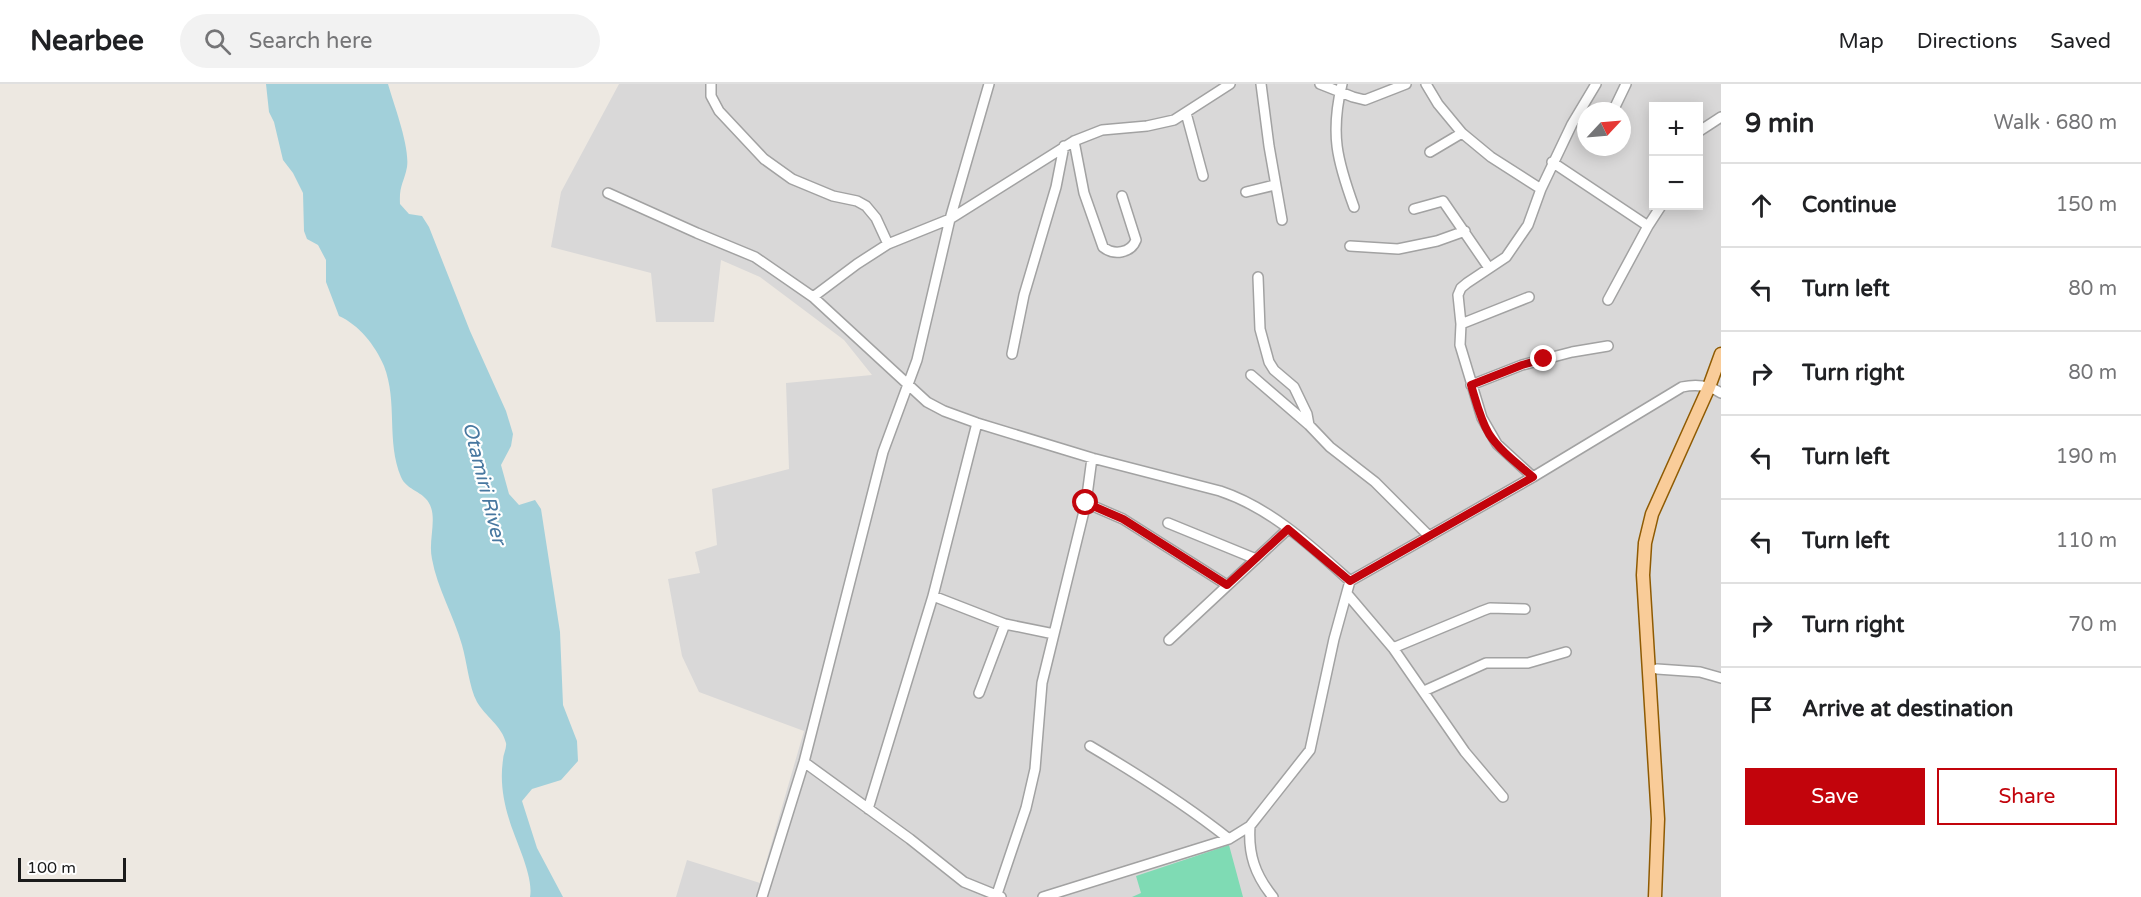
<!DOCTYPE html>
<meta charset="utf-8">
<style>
:root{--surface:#fff;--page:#f2f2f2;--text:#202124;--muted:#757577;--line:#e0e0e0;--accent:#c2040c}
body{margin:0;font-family:"Varela Round",sans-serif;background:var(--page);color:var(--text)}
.controls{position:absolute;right:18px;top:18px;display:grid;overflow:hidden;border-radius:0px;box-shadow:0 3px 15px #0003}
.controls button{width:54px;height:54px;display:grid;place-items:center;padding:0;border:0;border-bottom:2px solid var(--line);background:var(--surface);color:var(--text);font:30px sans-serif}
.compass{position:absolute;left:1577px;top:18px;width:54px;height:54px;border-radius:50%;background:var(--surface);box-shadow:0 3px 15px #0003;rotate:64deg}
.scale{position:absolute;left:18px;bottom:15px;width:108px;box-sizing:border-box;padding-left:6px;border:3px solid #1b1b1b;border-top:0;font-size:16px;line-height:21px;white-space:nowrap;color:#1b1b1b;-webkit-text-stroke:4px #fff;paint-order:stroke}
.stop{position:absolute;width:18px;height:18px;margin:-14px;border:4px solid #c2040c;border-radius:50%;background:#fff}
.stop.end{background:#c2040c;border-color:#fff;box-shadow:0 2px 6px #0008}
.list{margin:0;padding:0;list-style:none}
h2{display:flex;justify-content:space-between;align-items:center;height:78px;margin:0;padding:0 24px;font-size:26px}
h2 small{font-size:20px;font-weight:400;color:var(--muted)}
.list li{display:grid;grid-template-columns:39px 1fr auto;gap:18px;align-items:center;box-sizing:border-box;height:84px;padding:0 24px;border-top:2px solid var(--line)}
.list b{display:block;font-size:22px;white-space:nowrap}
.list em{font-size:20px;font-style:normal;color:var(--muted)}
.actions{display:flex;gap:12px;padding:18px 24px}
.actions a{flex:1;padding:14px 0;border:2px solid var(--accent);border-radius:0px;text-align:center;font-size:21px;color:var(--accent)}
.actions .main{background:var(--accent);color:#fff}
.icon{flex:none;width:33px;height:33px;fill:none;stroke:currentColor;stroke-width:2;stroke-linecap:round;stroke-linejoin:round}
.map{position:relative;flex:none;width:1721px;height:813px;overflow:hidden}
header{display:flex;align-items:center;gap:36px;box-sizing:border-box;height:84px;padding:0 30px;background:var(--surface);border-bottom:2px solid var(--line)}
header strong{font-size:28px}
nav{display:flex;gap:33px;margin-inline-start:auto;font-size:21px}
.search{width:420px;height:54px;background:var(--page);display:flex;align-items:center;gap:15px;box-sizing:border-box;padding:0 21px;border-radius:33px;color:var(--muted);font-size:22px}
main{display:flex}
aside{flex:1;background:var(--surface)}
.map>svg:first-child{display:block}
</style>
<header>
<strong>Nearbee</strong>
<div class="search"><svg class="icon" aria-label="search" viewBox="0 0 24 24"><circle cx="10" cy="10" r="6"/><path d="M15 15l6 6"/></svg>Search here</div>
<nav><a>Map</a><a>Directions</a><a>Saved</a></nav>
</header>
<main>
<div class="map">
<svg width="1721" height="813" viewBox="0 0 1721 813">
<rect width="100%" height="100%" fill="#ede8e1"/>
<path fill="#d9d8d8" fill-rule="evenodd" d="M619,0H1721V813H676L687,776L760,799L804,647L699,608L682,572L668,495L700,489L695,468L717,461L712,405L789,385L786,299L872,291L844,256L760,193L721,176L714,238H656L651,189L551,163L561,108ZM1654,22H1698V122H1654ZM1586,27H1622V63H1586Z"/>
<path fill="#7fdbb4" d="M1229,761L1243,813H1132L1141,809L1136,792Z"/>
<path fill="#a2d0da" d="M266,0H388C394,21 410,63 407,83C404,99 399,101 400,120L409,130L422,132L429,143L470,247L506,327L513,350L511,362L501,381L509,410L519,421L535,416L541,425L560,548L563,621L577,657L578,677L561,696L532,705L522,717L537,764L563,813H530C534,792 515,756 509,735C503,716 500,696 503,676C503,670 507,664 506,659C502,642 485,632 477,618C469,603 467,578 462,561C454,532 437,504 432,475C428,457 437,436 430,421C424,407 407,407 401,393C386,357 398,318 384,282C375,261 359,241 339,232L326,198V176L318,161L307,155L304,147L303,109L293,89L283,76L274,38L269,28Z"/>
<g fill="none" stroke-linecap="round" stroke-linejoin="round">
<defs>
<path id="minor" d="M711,0V12L719,27L764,75L792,95L833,112L857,117L866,122L876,134L888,160
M1261,0L1269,62L1282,136
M1320,0L1353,13L1365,16L1406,0
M1342,0C1330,50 1337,76 1354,123
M1426,0L1438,20L1462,49
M1613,27L1626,0
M1186,29L1203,92
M1698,48L1721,33
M1074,57L1084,109L1103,163C1114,172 1131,169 1136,156L1122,112
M1430,68L1462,49L1491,73L1541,105L1572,40L1596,0
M1552,78L1648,142L1608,216
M1246,108L1275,101
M608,109L697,149L755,173L813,213L927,318L944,327L977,339L1092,374L1220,407C1271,424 1311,462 1350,497
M1414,125L1443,117L1489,184
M1648,142L1661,122
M1350,162L1398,165L1437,157L1465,147
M1258,193L1260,245L1269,278L1274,286L1294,303L1307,330L1309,341
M813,213L857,180L888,160L950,135L1074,57L1102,46L1147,42L1174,36L1230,0
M1461,240L1529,213
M1012,270L1024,211L1056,103L1064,62
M1251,291L1309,341L1330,363L1375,398L1429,452
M1471,301L1522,281L1572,268L1608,262
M1533,393L1497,360L1482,334L1460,261L1461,240L1458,211L1461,204L1467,199L1506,173L1528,141L1541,105
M1086,419L1123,435L1227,501
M1168,439L1256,475
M1348,511L1393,564L1465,668L1503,713
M933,512L1005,540L1054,550
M1169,556L1288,445
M1393,564L1482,527L1490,524L1525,525
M1657,585L1700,588L1721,594
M1424,607L1486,579H1528L1566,568
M979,609L1005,540
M1090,662C1139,691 1185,720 1229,755
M804,678L910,755L964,798L1001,813
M868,725L933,512L977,339
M1250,742C1248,770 1255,791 1273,813
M997,810L1026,724L1035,685L1042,599L1086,419L1092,374
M762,813L804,678L883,368L917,276L950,135L989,0
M1043,813L1229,755L1250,742L1310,666L1334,555L1350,497L1533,393L1682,303C1696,300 1709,301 1721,309"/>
<path id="major" d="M1655,813L1658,735L1643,491L1645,459L1652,430L1709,303L1721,270"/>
</defs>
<use href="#minor" stroke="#a2a2a2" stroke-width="12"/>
<use href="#major" stroke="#8f5b03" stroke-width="15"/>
<use href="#minor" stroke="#fff" stroke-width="9"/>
<use href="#major" stroke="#f9cc99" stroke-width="12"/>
</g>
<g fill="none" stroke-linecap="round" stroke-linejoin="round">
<path stroke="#c2040c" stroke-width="8" d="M1086,419L1123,435L1227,501L1288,445L1350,497L1533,393C1518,380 1500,367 1489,350C1480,335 1476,317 1471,301L1522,281L1544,275"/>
</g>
<g text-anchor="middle" stroke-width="4.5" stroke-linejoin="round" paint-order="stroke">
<g font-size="20" font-style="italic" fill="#4878a0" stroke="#fff">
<text transform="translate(485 399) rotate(76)" y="7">Otamiri River</text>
</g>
</g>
</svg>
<div class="controls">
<button>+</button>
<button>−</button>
</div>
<svg class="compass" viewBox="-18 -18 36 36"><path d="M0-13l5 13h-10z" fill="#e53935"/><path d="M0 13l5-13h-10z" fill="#757577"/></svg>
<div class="scale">100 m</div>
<div class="stop" style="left:1086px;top:419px"></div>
<div class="stop end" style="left:1544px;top:275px"></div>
</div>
<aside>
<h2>9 min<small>Walk · 680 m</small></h2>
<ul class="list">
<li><svg class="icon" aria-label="ahead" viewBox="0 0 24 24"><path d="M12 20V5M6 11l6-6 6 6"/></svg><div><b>Continue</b></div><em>150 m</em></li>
<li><svg class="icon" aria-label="left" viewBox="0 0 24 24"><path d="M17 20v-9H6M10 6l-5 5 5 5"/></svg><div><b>Turn left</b></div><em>80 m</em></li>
<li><svg class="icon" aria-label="right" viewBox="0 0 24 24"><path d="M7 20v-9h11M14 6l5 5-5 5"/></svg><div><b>Turn right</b></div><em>80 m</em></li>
<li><svg class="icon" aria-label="left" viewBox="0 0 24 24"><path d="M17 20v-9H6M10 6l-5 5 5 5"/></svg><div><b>Turn left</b></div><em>190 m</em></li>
<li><svg class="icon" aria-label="left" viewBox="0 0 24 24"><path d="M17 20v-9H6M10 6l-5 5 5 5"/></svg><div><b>Turn left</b></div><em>110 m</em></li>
<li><svg class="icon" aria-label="right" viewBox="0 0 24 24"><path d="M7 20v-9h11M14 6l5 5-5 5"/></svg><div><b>Turn right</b></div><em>70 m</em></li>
<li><svg class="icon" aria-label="arrive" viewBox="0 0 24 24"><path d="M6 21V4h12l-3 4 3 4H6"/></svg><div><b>Arrive at destination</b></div></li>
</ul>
<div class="actions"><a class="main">Save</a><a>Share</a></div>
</aside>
</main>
